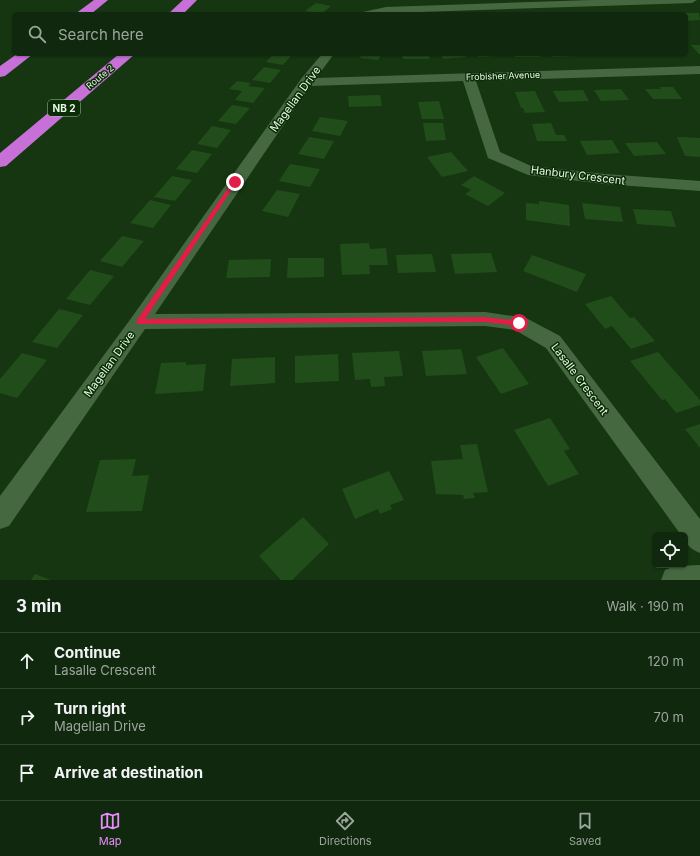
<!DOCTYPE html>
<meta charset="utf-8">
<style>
:root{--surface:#10280d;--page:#1e341b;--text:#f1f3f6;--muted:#9ca69d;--line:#30442e;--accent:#ea8dfc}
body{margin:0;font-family:Inter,sans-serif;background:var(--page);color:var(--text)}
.controls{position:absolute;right:12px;bottom:12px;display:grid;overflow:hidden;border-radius:6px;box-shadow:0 1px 3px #0004}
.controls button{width:36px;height:36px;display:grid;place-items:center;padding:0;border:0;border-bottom:1px solid var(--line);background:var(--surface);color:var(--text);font:20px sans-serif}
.stop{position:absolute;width:12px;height:12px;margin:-9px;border:3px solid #e11d48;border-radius:50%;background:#fff}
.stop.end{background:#e11d48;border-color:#fff;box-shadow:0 1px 4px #0008}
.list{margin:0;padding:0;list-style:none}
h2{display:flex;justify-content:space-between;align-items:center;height:52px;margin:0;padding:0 16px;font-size:17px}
h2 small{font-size:13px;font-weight:400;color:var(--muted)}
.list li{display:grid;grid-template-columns:26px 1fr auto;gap:12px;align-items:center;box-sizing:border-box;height:56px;padding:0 16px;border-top:1px solid var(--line)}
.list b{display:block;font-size:15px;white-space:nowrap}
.list p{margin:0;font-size:13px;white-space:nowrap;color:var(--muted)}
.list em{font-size:13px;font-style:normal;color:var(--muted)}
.icon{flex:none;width:22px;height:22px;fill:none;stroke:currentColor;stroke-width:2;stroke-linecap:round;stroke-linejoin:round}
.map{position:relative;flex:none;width:700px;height:580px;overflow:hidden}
.search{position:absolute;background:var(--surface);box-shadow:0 1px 3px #0004;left:12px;right:12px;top:12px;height:44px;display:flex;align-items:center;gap:10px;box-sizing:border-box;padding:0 14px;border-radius:6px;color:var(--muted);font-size:15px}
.sheet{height:220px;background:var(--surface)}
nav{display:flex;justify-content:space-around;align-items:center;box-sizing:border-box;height:56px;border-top:1px solid var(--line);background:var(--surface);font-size:11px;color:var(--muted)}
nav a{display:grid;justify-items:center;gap:2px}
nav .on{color:var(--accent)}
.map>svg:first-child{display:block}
</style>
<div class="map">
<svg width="700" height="580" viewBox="0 0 700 580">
<rect width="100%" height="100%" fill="#163611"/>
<path fill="#214d1a" d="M316,3L331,6L321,14L305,11Z
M686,13H699L700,20L686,21Z
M691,45H700V54H699Z
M274,54H293L283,65L266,62Z
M362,54H382L378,60L360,58Z
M402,54H428L430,59H403Z
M440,54H464L466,57L443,59Z
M477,54H497L498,56L478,57Z
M514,54H539L540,57H515Z
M551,54H576L577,56L553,57Z
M587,54H613L614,56H589Z
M264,67L281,70L270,83L252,80Z
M237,81L251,83L248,86L265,88L253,103L235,100L242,91L229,89Z
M660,87H673L682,99H653L645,89H661Z
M621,89L629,100L601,101L594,90Z
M583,90L589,101L559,102L553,91Z
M535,91L545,112L525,113L523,108H521L515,92Z
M380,95L382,106L349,107L348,96Z
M439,101L444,119H422L418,102Z
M232,105L250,108L236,124L218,121Z
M320,117L348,121L340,136L312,131Z
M423,123H443L446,140L426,141Z
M551,123L556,135H564L567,141H537L532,124Z
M212,126L231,130L217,148L197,144Z
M309,137L334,141L324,159L298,154Z
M677,137L700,138V157L685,156Z
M612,140L620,153L587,155L580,141Z
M657,142L666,154L634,156L625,143Z
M192,150L212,154L197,173L176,169Z
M451,152L468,171L442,177L427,157Z
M290,164L320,169L310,187L279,181Z
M172,176L192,180L175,201L154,197Z
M474,176L505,193L488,206L465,194L471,190L461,185Z
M277,190L300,194L288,217L262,211Z
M150,200L171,205L153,228L130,223Z
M539,201L569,205L570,226L526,220V203L539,204Z
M582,203L620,207L623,222L585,219Z
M633,209L671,211L676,227L637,224Z
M122,236L144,241L122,267L100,261Z
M369,243L370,249L386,248L388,265H369L370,274L342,275L340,244Z
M491,253L497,272L455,274L451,254Z
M432,254L436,272L398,273L396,255Z
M532,255L586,274L577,292L523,271Z
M288,258H324V277L287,278Z
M271,259L270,277L226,278L229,260Z
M90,270L114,276L90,305L66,299Z
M611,296L630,318L634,317L655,341L631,349L612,326L605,329L585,304Z
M59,309L83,315L57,348L32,342Z
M503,348L529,384L501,394L476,357Z
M461,349L467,374L426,376L422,351Z
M399,351L403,376L384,377L385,386L371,387L370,379L355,380L352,353Z
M658,352L700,400V405L676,413L665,399L662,400L630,361Z
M22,353L47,360L17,398L0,393V379Z
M338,354L339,381L295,383V356Z
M275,357V383L230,386L232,359Z
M186,362V365L206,364L203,391L155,394L161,363Z
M550,418L570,449L564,451L579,474L548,486L514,430Z
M700,424V448L685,429Z
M477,444L488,492L473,493L475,498L464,499L463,495L436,494L431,461L463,459L460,445Z
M136,459L132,476L149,475L142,511L86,512L100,460Z
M389,471L404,500L390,505L392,509L380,514L378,509L355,519L342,489Z
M303,517L329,544L292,580H281L259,556Z
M35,574L51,580H31Z"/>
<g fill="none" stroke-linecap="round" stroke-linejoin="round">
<path fill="#466841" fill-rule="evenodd" d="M591,0H697L692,3L361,14L363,12L386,7Z
M322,54H334L316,78L700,66V74L476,81L500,152L531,166L605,174L700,181V191L605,184L528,175L488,158L463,81L310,86L155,314L485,312L526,318L560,336L700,519V553C691,549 685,545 685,535H681L546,348L515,330L485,326L145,329L9,526L0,529V496L132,317L301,79Z
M700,565V580H661L665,570L675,566Z"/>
<path fill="#c771d8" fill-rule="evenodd" d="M94,0H108L91,14H75Z
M183,0H197L183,14H168Z
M17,54H33L5,76L0,77V66Z
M119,54H135L6,166L0,167V153Z"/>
</g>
<path fill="#e11d48" d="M233,181L237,182L145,319L485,317L519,321L523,323L519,326L485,322L137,324V320Z"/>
<g text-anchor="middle" stroke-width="3" stroke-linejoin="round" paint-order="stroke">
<g font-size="9" fill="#e6fae3" stroke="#0b2c06">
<text transform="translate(503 76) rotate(-2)" y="3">Frobisher Avenue</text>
<text transform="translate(100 77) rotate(-40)" y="3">Route 2</text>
</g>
<rect fill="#0b2c06" stroke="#a4bca1" stroke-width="1" x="48" y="100" width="32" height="16" rx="3"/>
<g font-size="10" font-weight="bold" fill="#e6fae3">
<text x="64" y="112">NB 2</text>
</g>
<g font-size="11" fill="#e6fae3" stroke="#0b2c06">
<text transform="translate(295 99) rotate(-54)" y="4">Magellan Drive</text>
<text transform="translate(578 175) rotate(7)" y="4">Hanbury Crescent</text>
<text transform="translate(109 364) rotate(-54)" y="4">Magellan Drive</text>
<text transform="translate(580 379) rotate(53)" y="4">Lasalle Crescent</text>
</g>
</g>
</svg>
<div class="controls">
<button><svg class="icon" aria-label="locate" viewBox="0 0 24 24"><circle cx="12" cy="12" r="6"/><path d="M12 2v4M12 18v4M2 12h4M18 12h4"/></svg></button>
</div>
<div class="stop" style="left:519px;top:323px"></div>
<div class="stop end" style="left:235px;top:182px"></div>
<div class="search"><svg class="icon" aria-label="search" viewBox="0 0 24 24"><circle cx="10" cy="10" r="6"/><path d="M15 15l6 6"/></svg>Search here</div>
</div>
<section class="sheet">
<h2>3 min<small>Walk · 190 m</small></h2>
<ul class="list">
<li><svg class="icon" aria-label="ahead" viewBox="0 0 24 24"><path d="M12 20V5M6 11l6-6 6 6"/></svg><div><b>Continue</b><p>Lasalle Crescent</p></div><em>120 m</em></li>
<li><svg class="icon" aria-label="right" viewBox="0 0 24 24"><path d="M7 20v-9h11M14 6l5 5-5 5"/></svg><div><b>Turn right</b><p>Magellan Drive</p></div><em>70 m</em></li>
<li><svg class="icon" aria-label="arrive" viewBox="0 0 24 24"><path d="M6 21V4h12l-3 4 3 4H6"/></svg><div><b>Arrive at destination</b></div></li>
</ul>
</section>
<nav>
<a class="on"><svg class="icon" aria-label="map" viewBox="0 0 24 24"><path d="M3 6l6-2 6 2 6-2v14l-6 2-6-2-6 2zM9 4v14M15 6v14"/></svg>Map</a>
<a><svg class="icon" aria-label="directions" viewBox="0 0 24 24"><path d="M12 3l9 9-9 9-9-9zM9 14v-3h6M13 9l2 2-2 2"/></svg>Directions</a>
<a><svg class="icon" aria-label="saved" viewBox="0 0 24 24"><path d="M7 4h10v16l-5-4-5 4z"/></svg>Saved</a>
</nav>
